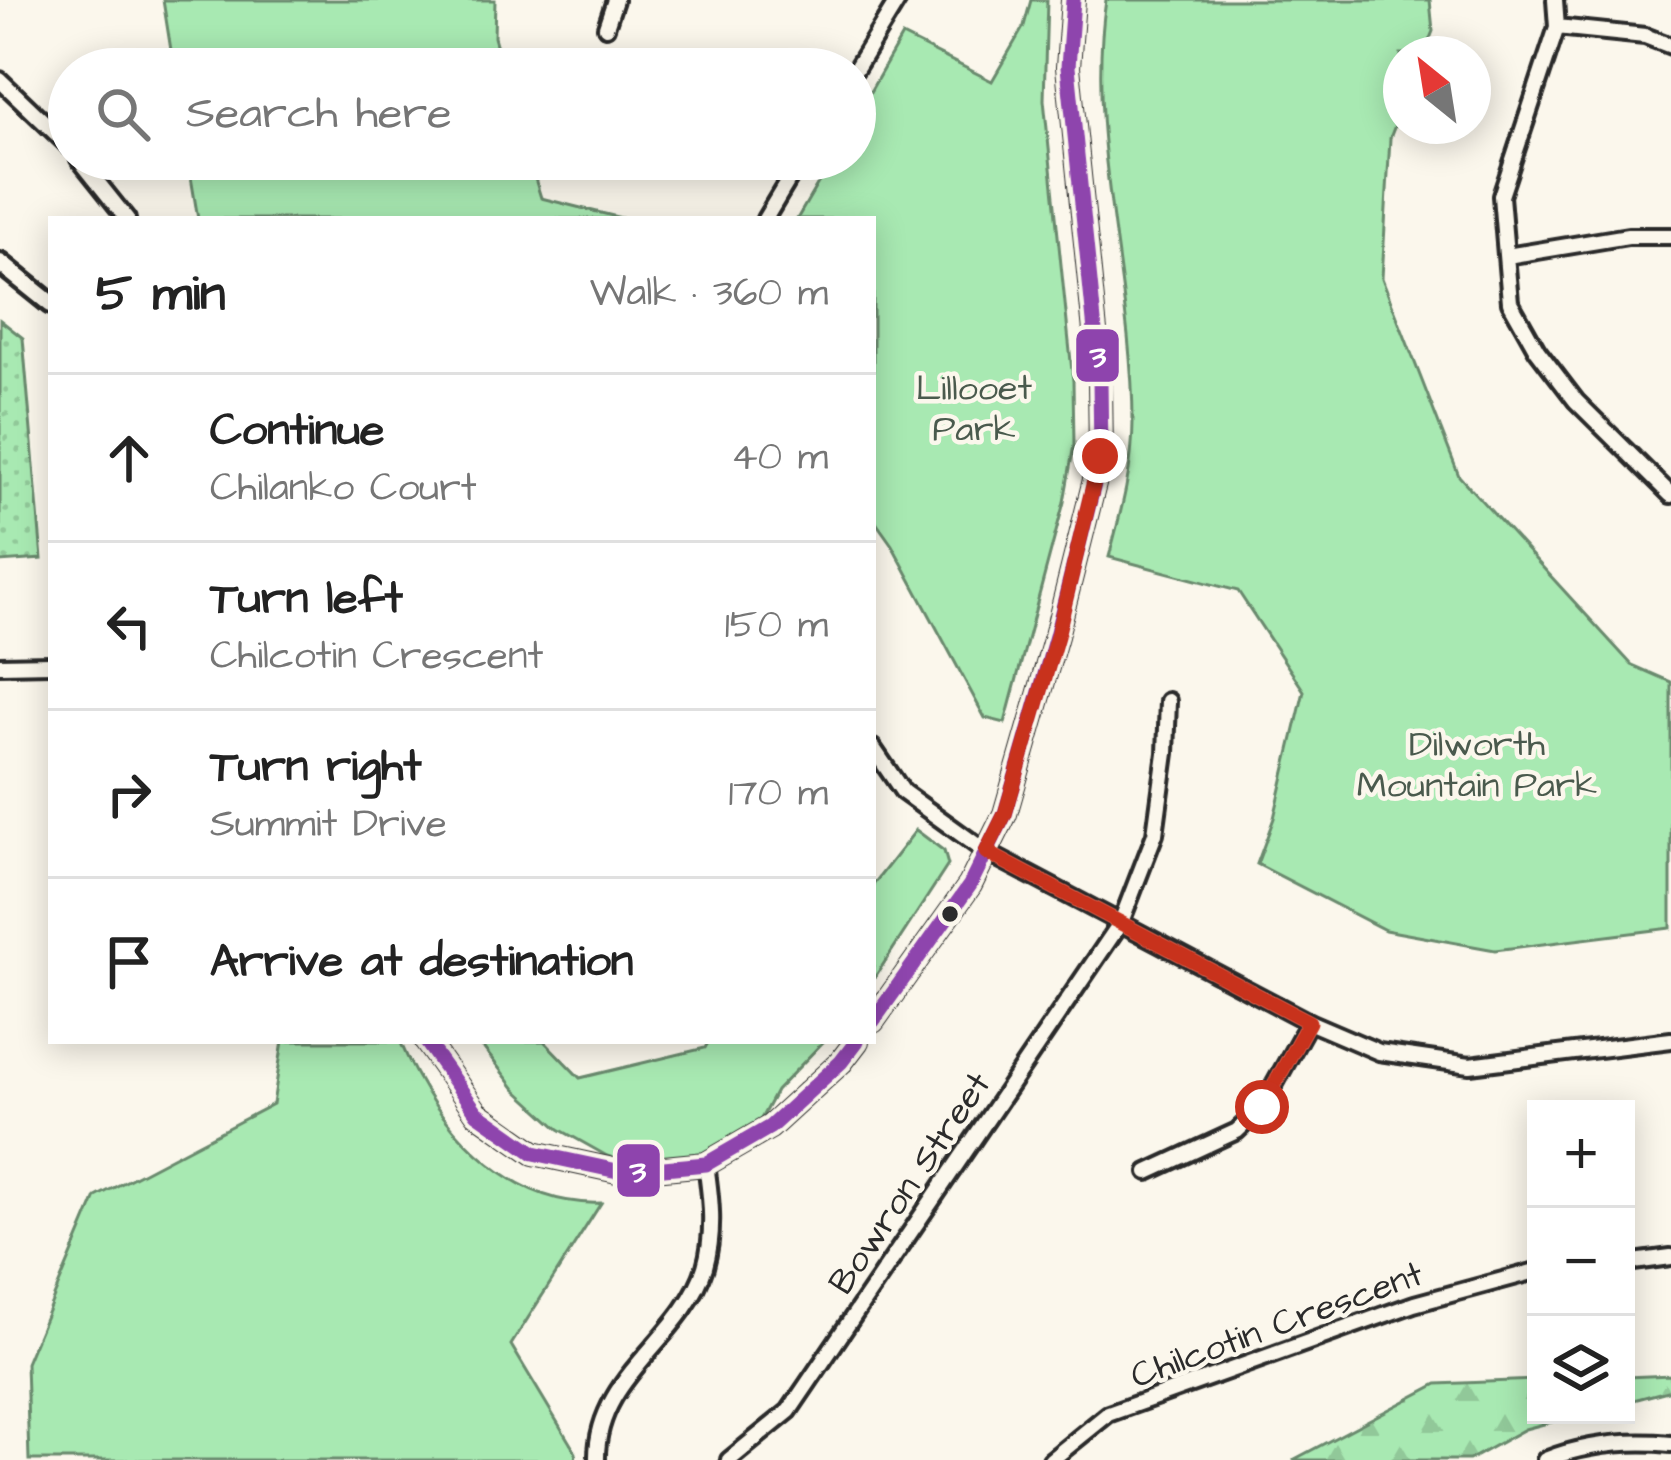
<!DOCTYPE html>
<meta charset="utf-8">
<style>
:root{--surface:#fff;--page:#f6f6f6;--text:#222;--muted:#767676;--line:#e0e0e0}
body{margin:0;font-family:"Architects Daughter",sans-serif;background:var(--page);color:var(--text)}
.controls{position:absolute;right:36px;bottom:36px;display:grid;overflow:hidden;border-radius:0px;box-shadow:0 6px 30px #0003}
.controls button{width:108px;height:108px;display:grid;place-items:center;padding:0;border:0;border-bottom:3px solid var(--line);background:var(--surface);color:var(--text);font:60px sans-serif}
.compass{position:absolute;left:1383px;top:36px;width:108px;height:108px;border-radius:50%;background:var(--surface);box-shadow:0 6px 30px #0003;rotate:330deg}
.stop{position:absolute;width:36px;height:36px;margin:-27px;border:9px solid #c8321e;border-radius:50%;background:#fff}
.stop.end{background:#c8321e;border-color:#fff;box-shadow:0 3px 12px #0008}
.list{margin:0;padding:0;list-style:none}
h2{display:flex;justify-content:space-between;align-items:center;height:156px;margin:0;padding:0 48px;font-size:51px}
h2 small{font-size:39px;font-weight:400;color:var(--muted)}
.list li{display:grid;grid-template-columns:78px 1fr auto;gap:36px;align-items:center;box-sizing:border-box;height:168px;padding:0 48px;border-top:3px solid var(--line)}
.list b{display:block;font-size:45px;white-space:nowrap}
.list p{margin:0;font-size:39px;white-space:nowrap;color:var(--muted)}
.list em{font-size:39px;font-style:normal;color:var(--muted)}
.icon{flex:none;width:66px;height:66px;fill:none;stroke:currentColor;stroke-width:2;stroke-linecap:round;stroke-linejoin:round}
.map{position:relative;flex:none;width:1671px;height:1460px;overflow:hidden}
.search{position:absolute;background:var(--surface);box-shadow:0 6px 30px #0003;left:48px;top:48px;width:828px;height:132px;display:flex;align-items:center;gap:30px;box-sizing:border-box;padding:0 42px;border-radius:66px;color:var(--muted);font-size:45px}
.panel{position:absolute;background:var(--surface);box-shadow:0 6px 30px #0003;left:48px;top:216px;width:828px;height:828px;border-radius:0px}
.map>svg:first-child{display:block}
</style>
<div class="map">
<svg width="1671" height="1460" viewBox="0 0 1671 1460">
<defs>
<pattern id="grass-dots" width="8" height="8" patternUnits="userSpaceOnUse" patternTransform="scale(3)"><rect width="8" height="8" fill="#a8e9b2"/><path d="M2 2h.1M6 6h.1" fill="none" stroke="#91c899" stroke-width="1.8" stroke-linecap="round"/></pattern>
<pattern id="forest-firs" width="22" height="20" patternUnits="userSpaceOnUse" patternTransform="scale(3)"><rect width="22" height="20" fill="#a8e9b2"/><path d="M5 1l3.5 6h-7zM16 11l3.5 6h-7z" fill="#91c899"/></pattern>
</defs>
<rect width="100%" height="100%" fill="#fbf7ec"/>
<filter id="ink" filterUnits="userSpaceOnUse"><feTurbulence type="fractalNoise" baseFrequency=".00833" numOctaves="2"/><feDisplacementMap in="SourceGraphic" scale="24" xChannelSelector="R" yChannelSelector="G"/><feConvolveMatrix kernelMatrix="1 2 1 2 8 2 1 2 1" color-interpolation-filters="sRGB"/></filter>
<g filter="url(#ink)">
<path fill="url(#grass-dots)" stroke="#6a8a6e" stroke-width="3" d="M0,320L23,338L42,559L0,562Z"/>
<path fill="url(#forest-firs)" stroke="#6a8a6e" stroke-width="3" d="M1671,1375V1390L1626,1402V1377Z
M1536,1380V1415H1578L1525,1429L1469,1460H1293L1437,1384Z"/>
<path fill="#a8e9b2" stroke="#6a8a6e" stroke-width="3" d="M163,0H495L494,37L503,69H174Z
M1031,0H1047L1044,100L1073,381L1074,445L1064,502L1005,723L985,718L892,545L873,518V219H797L832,159H855V118L902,36L992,81L1024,26Z
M1106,0H1430L1433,31L1424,54H1401V110L1390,138L1382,278L1459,476L1632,665L1671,682V928L1495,950L1385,930L1257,864L1274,818L1304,691L1238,591L1109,557C1121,512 1133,468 1133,422C1133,284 1085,135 1106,0Z
M188,159H529L541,198L625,219H198Z
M916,830L944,851L948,865L873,980V885Z
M283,1041H400C434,1121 505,1207 601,1203L511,1345L576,1453L575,1460H29L26,1363L96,1197L273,1104Z
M478,1041H544L580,1078L705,1048L709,1041H824L776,1091L755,1130L723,1157L638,1167L607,1156L559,1129L515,1089Z"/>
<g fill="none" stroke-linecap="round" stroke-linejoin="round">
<defs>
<path id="minor" d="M1555,0L1557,27L1501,196L1510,302L1537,350L1576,401L1671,495
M606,27L615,0
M1557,27L1645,36L1671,46
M855,70L898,0
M0,80L69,146
M79,159L127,219
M765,219L801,159
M1507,256L1628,236H1671
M0,665L51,664
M873,748L903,792L986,852L1309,1022L1379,1052L1470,1065L1671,1040
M1148,1172L1237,1131L1262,1107L1309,1022
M1626,1263L1671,1257
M597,1460C595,1377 683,1339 705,1267C715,1232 711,1199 706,1164
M729,1460L789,1411L1121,922L1155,834L1166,753L1168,701
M1051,1460L1108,1414L1414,1304L1536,1271
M1545,1460C1586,1444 1627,1440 1671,1444"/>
<path id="tertiary" d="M0,263L51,304
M873,1021L970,885L1005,814L1056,636L1101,456L1100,380L1068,67L1073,0
M426,1041L477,1113L534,1153L622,1172L706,1164L770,1127L841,1062L857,1041"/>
</defs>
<use href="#minor" stroke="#2b2b2b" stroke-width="22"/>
<use href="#tertiary" stroke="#2b2b2b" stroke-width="26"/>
<use href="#minor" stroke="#fbf7ec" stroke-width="14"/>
<use href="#tertiary" stroke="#fbf7ec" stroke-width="16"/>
<defs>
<path id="bus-1" d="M873,1021L970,885L1005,814L1056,636L1101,456L1100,380L1068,67L1073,0
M426,1041L477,1113L534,1153L622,1172L706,1164L770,1127L841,1062L857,1041"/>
</defs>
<use href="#bus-1" stroke="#fbf7ec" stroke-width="24"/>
<use href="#bus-1" stroke="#8e44ad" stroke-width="15"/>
</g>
</g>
<g fill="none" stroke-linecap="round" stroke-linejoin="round" filter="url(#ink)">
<path stroke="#c8321e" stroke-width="15" d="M1100,456L1057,636L1005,814L986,852L1309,1022L1262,1107"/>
</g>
<circle fill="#2b2b2b" stroke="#fbf7ec" stroke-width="4.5" cx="950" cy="914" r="10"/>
<g text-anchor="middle" stroke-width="9" stroke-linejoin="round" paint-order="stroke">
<g font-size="36" fill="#4a5a4d" stroke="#fbf7ec">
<text x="974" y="399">Lillooet<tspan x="974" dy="41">Park</tspan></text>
<text x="1477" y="755">Dilworth<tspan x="1477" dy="41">Mountain Park</tspan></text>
</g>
<g font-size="36" fill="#2b2b2b" stroke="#fbf7ec">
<text transform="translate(908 1182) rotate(-56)" y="13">Bowron Street</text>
<text transform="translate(1276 1323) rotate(-20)" y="13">Chilcotin Crescent</text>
</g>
</g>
<g stroke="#fbf7ec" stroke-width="4.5">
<rect x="1074" y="327" width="47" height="57" rx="12" fill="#8e44ad"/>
<rect x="615" y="1142" width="47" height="57" rx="12" fill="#8e44ad"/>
</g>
<g font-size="33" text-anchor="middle" font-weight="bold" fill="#fff">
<text x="1098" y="367">3</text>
<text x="638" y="1182">3</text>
</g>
</svg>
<div class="controls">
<button>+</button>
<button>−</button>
<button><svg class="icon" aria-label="layers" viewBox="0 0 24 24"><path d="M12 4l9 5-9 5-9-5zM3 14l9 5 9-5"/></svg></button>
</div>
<svg class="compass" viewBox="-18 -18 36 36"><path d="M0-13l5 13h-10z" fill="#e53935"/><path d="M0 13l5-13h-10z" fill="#767676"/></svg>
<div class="stop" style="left:1262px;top:1107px"></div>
<div class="stop end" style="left:1100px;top:456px"></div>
<div class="search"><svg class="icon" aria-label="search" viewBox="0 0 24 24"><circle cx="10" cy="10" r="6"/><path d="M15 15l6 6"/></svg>Search here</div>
<section class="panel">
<h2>5 min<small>Walk · 360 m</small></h2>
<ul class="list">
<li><svg class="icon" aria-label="ahead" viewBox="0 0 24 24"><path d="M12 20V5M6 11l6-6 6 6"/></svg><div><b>Continue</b><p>Chilanko Court</p></div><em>40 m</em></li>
<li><svg class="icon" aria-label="left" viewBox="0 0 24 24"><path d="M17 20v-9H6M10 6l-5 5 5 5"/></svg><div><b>Turn left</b><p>Chilcotin Crescent</p></div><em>150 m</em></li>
<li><svg class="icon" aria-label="right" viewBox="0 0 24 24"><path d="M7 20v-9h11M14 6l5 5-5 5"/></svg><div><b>Turn right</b><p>Summit Drive</p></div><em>170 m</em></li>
<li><svg class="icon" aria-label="arrive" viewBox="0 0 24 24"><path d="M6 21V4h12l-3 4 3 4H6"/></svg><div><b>Arrive at destination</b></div></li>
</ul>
</section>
</div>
